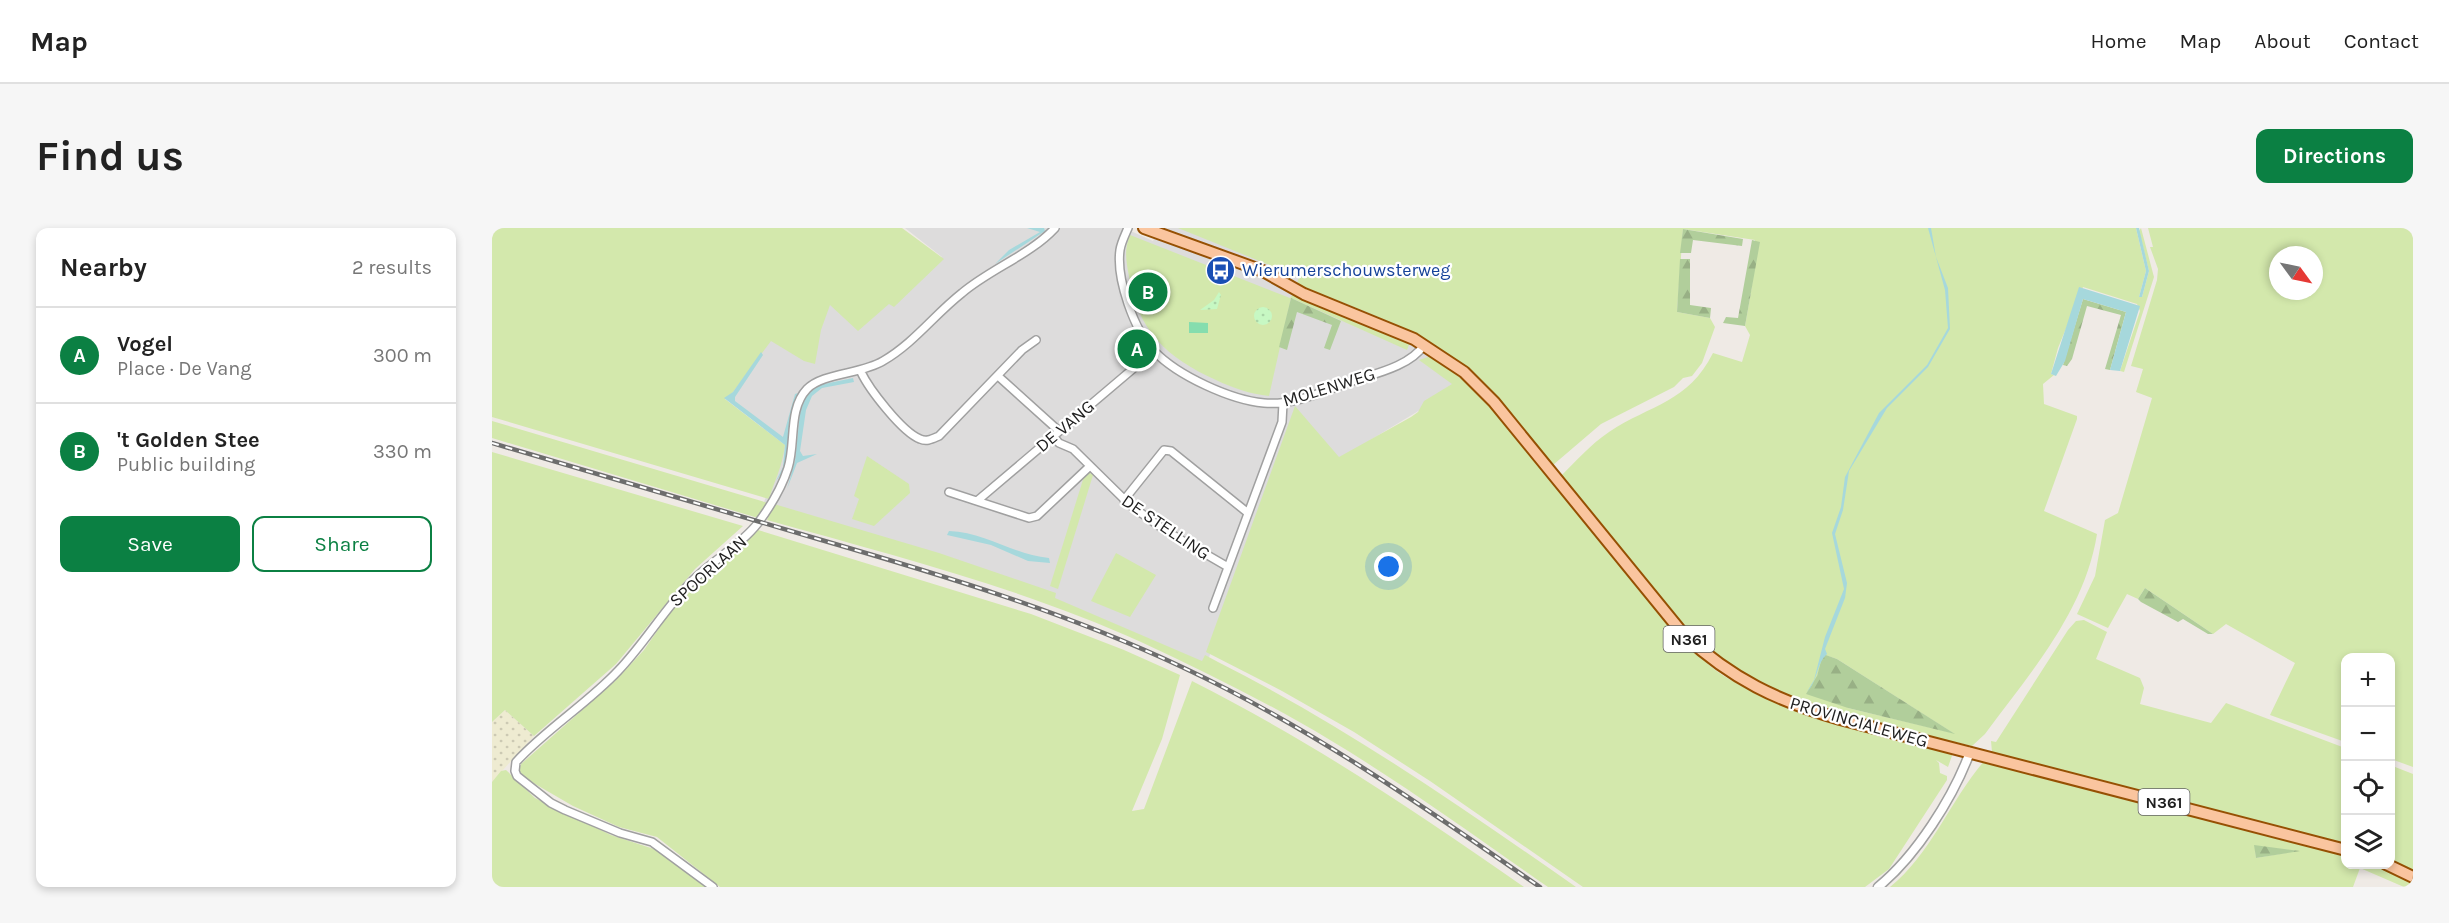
<!DOCTYPE html>
<meta charset="utf-8">
<style>
:root{--surface:#fff;--page:#f6f6f6;--text:#222;--muted:#767676;--line:#e0e0e0;--accent:#0b8043}
body{margin:0;font-family:Karla,sans-serif;background:var(--page);color:var(--text)}
.controls{position:absolute;right:18px;bottom:18px;display:grid;overflow:hidden;border-radius:12px;box-shadow:0 3px 9px #0003}
.controls button{width:54px;height:54px;display:grid;place-items:center;padding:0;border:0;border-bottom:2px solid var(--line);background:var(--surface);color:var(--text);font:30px sans-serif}
.compass{position:absolute;left:1777px;top:18px;width:54px;height:54px;border-radius:50%;background:var(--surface);box-shadow:0 3px 9px #0003;rotate:123deg}
.you{position:absolute;left:897px;top:339px;width:21px;height:21px;margin:-15px;border:4px solid #fff;border-radius:50%;background:#1a73e8;box-shadow:0 0 0 9px #1a73e833}
.badge{display:grid;place-items:center;width:39px;height:39px;border-radius:50%;background:var(--accent);color:#fff;font-size:20px;font-weight:700}
.pin{position:absolute;translate:-50% -50%;border:3px solid #fff;box-shadow:0 2px 6px #0006}
.list{margin:0;padding:0;list-style:none}
h2{display:flex;justify-content:space-between;align-items:center;height:78px;margin:0;padding:0 24px;font-size:26px}
h2 small{font-size:20px;font-weight:400;color:var(--muted)}
.list li{display:grid;grid-template-columns:39px 1fr auto;gap:18px;align-items:center;box-sizing:border-box;height:96px;padding:0 24px;border-top:2px solid var(--line)}
.list b{display:block;font-size:22px;white-space:nowrap}
.list p{margin:0;font-size:20px;white-space:nowrap;color:var(--muted)}
.list em{font-size:20px;font-style:normal;color:var(--muted)}
.actions{display:flex;gap:12px;padding:18px 24px}
.actions a{flex:1;padding:14px 0;border:2px solid var(--accent);border-radius:12px;text-align:center;font-size:21px;color:var(--accent)}
.actions .main{background:var(--accent);color:#fff}
.icon{flex:none;width:33px;height:33px;fill:none;stroke:currentColor;stroke-width:2;stroke-linecap:round;stroke-linejoin:round}
.map{position:relative;flex:none;width:1921px;height:659px;overflow:hidden;border-radius:12px}
header{display:flex;align-items:center;gap:36px;box-sizing:border-box;height:84px;padding:0 30px;background:var(--surface);border-bottom:2px solid var(--line)}
header strong{font-size:28px}
nav{display:flex;gap:33px;margin-inline-start:auto;font-size:21px}
.intro{display:flex;align-items:center;justify-content:space-between;box-sizing:border-box;height:144px;padding:0 36px}
h1{margin:0;font-size:42px}
.button{padding:15px 27px;border-radius:12px;background:var(--accent);color:#fff;font-size:21px;font-weight:700}
main{display:flex;gap:36px;padding:0 36px}
aside{flex:1;background:var(--surface);border-radius:12px;box-shadow:0 3px 9px #0003}
.map>svg:first-child{display:block}
</style>
<header>
<strong>Map</strong>
<nav><a>Home</a><a>Map</a><a>About</a><a>Contact</a></nav>
</header>
<div class="intro"><h1>Find us</h1><a class="button">Directions</a></div>
<main>
<aside>
<h2>Nearby<small>2 results</small></h2>
<ul class="list">
<li><span class="badge">A</span><div><b>Vogel</b><p>Place · De Vang</p></div><em>300 m</em></li>
<li><span class="badge">B</span><div><b>'t Golden Stee</b><p>Public building</p></div><em>330 m</em></li>
</ul>
<div class="actions"><a class="main">Save</a><a>Share</a></div>
</aside>
<div class="map">
<svg width="1921" height="659" viewBox="0 0 1921 659">
<defs>
<pattern id="farmland-dots" width="8" height="8" patternUnits="userSpaceOnUse" patternTransform="scale(1.5)"><rect width="8" height="8" fill="#eeebd1"/><path d="M2 2h.1M6 6h.1" fill="none" stroke="#ccc9b3" stroke-width="1.8" stroke-linecap="round"/></pattern>
<pattern id="forest-firs" width="22" height="20" patternUnits="userSpaceOnUse" patternTransform="scale(1.5)"><rect width="22" height="20" fill="#b1ce9b"/><path d="M5 1l3.5 6h-7zM16 11l3.5 6h-7z" fill="#98b085"/></pattern>
<pattern id="park-dots" width="8" height="8" patternUnits="userSpaceOnUse" patternTransform="scale(1.5)"><rect width="8" height="8" fill="#c7f8c3"/><path d="M2 2h.1M6 6h.1" fill="none" stroke="#aad4a7" stroke-width="1.8" stroke-linecap="round"/></pattern>
</defs>
<rect width="100%" height="100%" fill="#efeae5"/>
<path fill="#dddcdc" d="M413,0H632L661,13L667,0H710L978,126L961,162L847,231L804,181L714,438L560,372L268,285L293,217L232,169L302,79L338,73L403,72L450,29Z"/>
<path fill="url(#farmland-dots)" d="M13,482L42,508L0,554V494Z"/>
<path fill="#d3e8ac" fill-rule="evenodd" d="M0,0H410L452,31L402,79L397,76L366,103L338,77L329,102L323,136L312,133L279,113L241,164L233,171L293,217C290,240 283,251 277,271L0,189Z
M686,0H1644L1654,43L1647,69H1650L1657,43L1647,3L1649,0L1662,49L1632,144L1628,143L1648,83L1645,76L1591,59L1566,120L1559,146L1562,147L1551,156L1552,176L1585,188V191L1552,283L1605,306C1593,383 1538,445 1493,506L1480,518C1410,501 1323,491 1261,453C1181,404 1128,320 1069,248C1085,232 1098,217 1117,204C1159,176 1196,175 1221,125L1250,134L1258,107L1253,98L1260,58L1263,12L1191,1L1185,84L1218,90L1223,99L1210,135L1200,148L1191,150L1182,159L1109,196L1061,237C1036,207 1013,173 983,147C933,102 866,82 805,56L807,49ZM1333,427L1345,431L1461,505L1356,480L1325,448Z
M1656,0H1921V539L1899,531L1898,430H1854L1853,514L1778,487L1803,435L1734,396L1721,406L1653,360L1646,371L1635,366L1616,400L1585,386L1603,348L1613,292L1626,285L1660,170L1644,164L1651,141L1639,138L1665,52L1666,41L1658,19H1661ZM1786,27H1822V63H1786Z
M638,7L798,70L801,66L918,114L915,122L799,70L777,168C758,166 741,160 724,152C675,130 645,102 637,48C634,33 632,21 638,7Z
M939,128C983,156 1014,197 1047,237C1086,285 1124,335 1165,382C1187,406 1208,434 1237,451C1306,491 1385,504 1461,525L1456,539L1444,532L1447,535L1448,545L1455,548V552L1397,641L1373,659H1091L938,553L862,504L790,463L714,424L803,178L847,229L919,189L926,184L932,173L960,156L927,132Z
M0,193L276,275L266,290L0,210Z
M0,224L251,298L203,341L124,436L42,508L13,482L0,494Z
M375,228L417,256L418,265L382,298L360,291L367,271L362,268Z
M594,242L601,247L566,361L558,358Z
M282,276L447,325L564,365L563,370L710,433L713,427L726,434C853,498 968,578 1084,659H1056C984,609 913,557 838,512C777,475 713,444 649,414C530,360 400,327 275,292Z
M266,302L539,386L632,422L688,447L670,511L640,583L652,581L700,453C820,514 922,582 1032,659H228L165,609L127,599L81,578L31,549L27,542L29,536L123,453L152,422L181,380L207,352Z
M624,325L664,347L638,389L599,373Z
M1592,392L1615,404L1604,431L1648,450L1652,460L1648,476L1719,495L1734,475L1853,520V618L1666,570L1500,524L1499,513L1504,514L1576,402L1584,393Z
M1493,532L1853,626L1854,636L1882,637L1921,655V659H1912L1868,640L1861,659H1398C1439,626 1459,571 1493,532ZM1763,618L1804,623L1764,630Z
M1898,537L1921,546V644L1899,634Z
M14,542L43,570L119,607L165,622L214,659H0V554L9,543Z"/>
<path fill="url(#forest-firs)" d="M1191,1L1251,11L1250,18L1201,12L1199,25H1188Z
M1260,12L1268,14L1253,98L1231,95L1234,89L1246,90Z
M1188,31H1198V77L1219,80L1218,90L1185,84Z
M799,70L849,93L838,122L832,120L840,97L805,84L795,122L787,119Z
M1591,71L1634,84L1618,142L1613,141L1629,87L1595,78L1580,131L1575,138L1571,137Z
M1653,360L1721,406H1716L1691,391L1686,394L1649,374L1646,371Z
M1331,426L1345,431L1463,506L1356,480L1314,466L1325,448Z
M1762,617L1808,623L1764,630Z"/>
<path fill="url(#park-dots)" d="M727,64L729,67L725,81L708,82L722,72Z
M762 88a9 9 0 1 1 18 0a9 9 0 1 1-18 0Z"/>
<path fill="#85ddae" d="M697,94L716,95V105H697Z"/>
<path fill="#a6d8dc" d="M535,0H552L553,3L503,36L517,22L548,4Z
M1436,0H1439L1444,29L1456,60L1458,101L1436,139L1395,180L1357,243L1351,282L1343,306L1355,355L1353,370L1333,421L1335,426C1324,436 1326,453 1315,464L1322,452L1333,409L1352,361L1340,305L1349,279L1353,249L1387,185L1435,137L1456,100L1453,62Z
M1644,0H1647L1657,43L1650,69H1647L1654,43Z
M1587,59L1648,78L1628,143L1618,142L1634,84L1591,71L1573,133L1564,148L1559,146Z
M269,124L271,127L243,169V173L291,209L303,166L306,165C298,189 299,238 284,253L291,239L293,217L232,170L241,164Z
M361,150L362,154L330,160L320,168L314,182L308,223L311,228L325,226L305,235L295,261L303,233L308,185L314,168L327,157Z
M457,303C493,304 522,327 557,330L558,335L536,333L499,317L455,307Z"/>
<g fill="none" stroke-linecap="round" stroke-linejoin="round">
<defs>
<path id="minor" d="M636,0C633,7 629,15 628,22C624,51 642,102 662,123C686,148 739,172 772,175C803,178 836,161 864,152C886,145 919,137 932,117
M369,144C377,161 410,204 428,211C435,214 440,211 447,208L530,122L544,112
M506,148L567,203
M561,208L567,215L581,221L638,277L674,303L736,339
M457,264L537,290L545,288L597,239
M632,272L672,222L679,223L756,285
M485,273L662,123
M721,380L790,194L791,175
M221,659L160,614L128,605L73,582L59,575L25,548L23,543L24,534C54,501 95,476 126,443C153,415 173,380 201,352C221,332 249,317 266,295C278,279 290,259 296,240C304,215 296,181 315,161C330,145 370,146 391,133C422,115 442,87 470,65C498,41 538,27 563,0"/>
<path id="tertiary" d="M1386,659C1424,628 1461,570 1478,524"/>
<path id="primary" d="M652,0L771,43L812,66L922,111L972,144L1002,174L1192,407C1240,451 1285,473 1348,491L1854,622
M1894,636L1921,649"/>
</defs>
<use href="#minor" stroke="#a0a0a0" stroke-width="10"/>
<use href="#tertiary" stroke="#a0a0a0" stroke-width="11"/>
<use href="#primary" stroke="#965003" stroke-width="14"/>
<use href="#minor" stroke="#fff" stroke-width="7"/>
<use href="#tertiary" stroke="#fff" stroke-width="8"/>
<use href="#primary" stroke="#fac59f" stroke-width="10"/>
<defs>
<path id="rail" d="M0,215C109,247 217,279 326,311C450,347 573,384 690,439C818,499 932,579 1048,659"/>
</defs>
<use href="#rail" stroke="#6d6d6d" stroke-width="4.5"/>
<use href="#rail" stroke="#fff" stroke-width="2" stroke-dasharray="7" stroke-linecap="butt"/>
</g>
<defs>
<symbol id="bus-disc" viewBox="-11 -11 22 22"><circle r="9.5" fill="#1a4fb4" stroke="#fff"/><path d="M-5-6H5V4H4V6H2V4H-2V6H-4V4H-5ZM-3.5-4V0h7V-4ZM-3.5 1.2v1.5H-2V1.2ZM2 1.2v1.5H3.5V1.2Z" fill="#fff"/></symbol>
</defs>
<g fill-rule="evenodd">
<use href="#bus-disc" x="712" y="26" width="33" height="33"/>
</g>
<g text-anchor="middle" stroke-width="4.5" stroke-linejoin="round" paint-order="stroke">
<g fill="#fff" stroke="#626262" stroke-width="1.5">
<rect x="1171.5" y="398" width="51" height="26" rx="4.5"/>
<rect x="1646.5" y="561" width="51" height="26" rx="4.5"/>
</g>
<g font-size="16" font-weight="bold" fill="#1f1f1f">
<text x="1197" y="417">N361</text>
<text x="1672" y="580">N361</text>
</g>
<g font-size="18" fill="#164399" stroke="#fff" text-anchor="start">
<text x="750" y="48">Wierumerschouwsterweg</text>
</g>
<g font-size="18" fill="#1f1f1f" stroke="#fff">
<text transform="translate(837 159) rotate(-17)" y="6">MOLENWEG</text>
<text transform="translate(573 198) rotate(-40)" y="6">DE VANG</text>
<text transform="translate(674 299) rotate(34)" y="6">DE STELLING</text>
<text transform="translate(216 343) rotate(-42)" y="6">SPOORLAAN</text>
<text transform="translate(1367 494) rotate(16)" y="6">PROVINCIALEWEG</text>
</g>
</g>
</svg>
<div class="controls">
<button>+</button>
<button>−</button>
<button><svg class="icon" aria-label="locate" viewBox="0 0 24 24"><circle cx="12" cy="12" r="6"/><path d="M12 2v4M12 18v4M2 12h4M18 12h4"/></svg></button>
<button><svg class="icon" aria-label="layers" viewBox="0 0 24 24"><path d="M12 4l9 5-9 5-9-5zM3 14l9 5 9-5"/></svg></button>
</div>
<svg class="compass" viewBox="-18 -18 36 36"><path d="M0-13l5 13h-10z" fill="#e53935"/><path d="M0 13l5-13h-10z" fill="#767676"/></svg>
<div class="you"></div>
<div class="pin badge" style="left:645px;top:121px">A</div>
<div class="pin badge" style="left:656px;top:64px">B</div>
</div>
</main>
